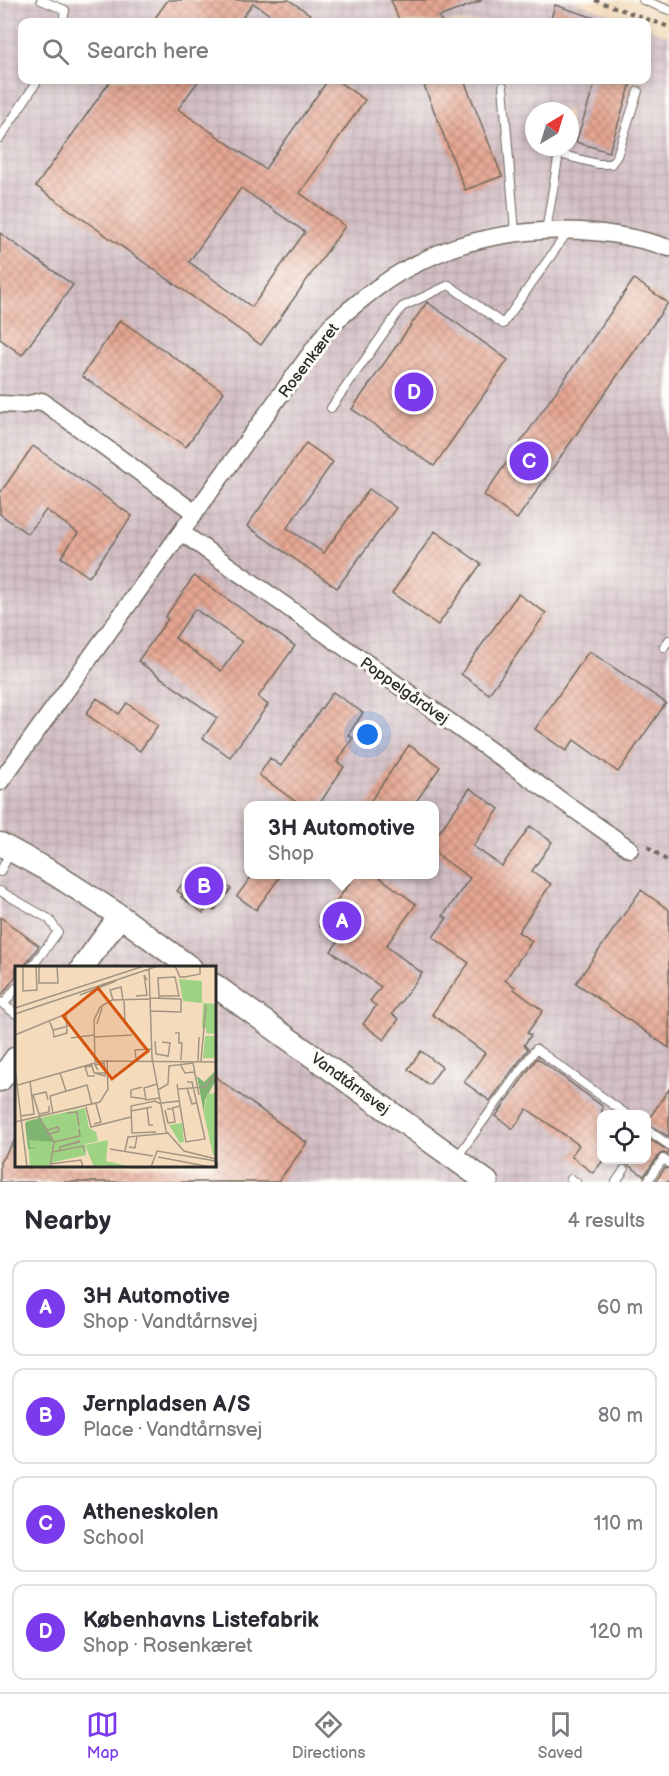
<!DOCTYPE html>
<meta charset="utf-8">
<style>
:root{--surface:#fff;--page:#f7f7f7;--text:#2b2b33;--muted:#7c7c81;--line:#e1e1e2;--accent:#7c3aed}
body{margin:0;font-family:"Balsamiq Sans",sans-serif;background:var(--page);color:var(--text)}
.controls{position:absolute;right:18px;bottom:18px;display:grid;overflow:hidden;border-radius:12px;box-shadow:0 3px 9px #0003}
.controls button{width:54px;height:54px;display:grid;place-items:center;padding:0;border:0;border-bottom:2px solid var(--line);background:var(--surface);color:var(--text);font:30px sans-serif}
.compass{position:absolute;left:525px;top:102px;width:54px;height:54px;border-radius:50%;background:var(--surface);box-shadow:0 3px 9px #0003;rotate:38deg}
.you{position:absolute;left:368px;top:735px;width:21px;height:21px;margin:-15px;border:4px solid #fff;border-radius:50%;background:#1a73e8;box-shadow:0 0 0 9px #1a73e833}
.badge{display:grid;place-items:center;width:39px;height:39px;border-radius:50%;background:var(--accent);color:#fff;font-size:20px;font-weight:700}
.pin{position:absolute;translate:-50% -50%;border:3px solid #fff;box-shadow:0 2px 6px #0006}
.popup{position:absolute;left:244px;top:801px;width:195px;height:78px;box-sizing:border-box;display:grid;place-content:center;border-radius:12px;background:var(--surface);filter:drop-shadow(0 2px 4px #0005);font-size:20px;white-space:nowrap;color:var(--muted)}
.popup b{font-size:22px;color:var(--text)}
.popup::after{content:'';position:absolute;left:50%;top:100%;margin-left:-12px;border:12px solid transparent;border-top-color:var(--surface)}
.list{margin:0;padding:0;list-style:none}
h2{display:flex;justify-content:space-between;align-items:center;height:78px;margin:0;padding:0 24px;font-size:26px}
h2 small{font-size:20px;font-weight:400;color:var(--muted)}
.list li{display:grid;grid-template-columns:39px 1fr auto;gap:18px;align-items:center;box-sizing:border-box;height:96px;margin:0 12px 12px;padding:0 12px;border:2px solid var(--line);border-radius:12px}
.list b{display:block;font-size:22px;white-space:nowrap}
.list p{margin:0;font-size:20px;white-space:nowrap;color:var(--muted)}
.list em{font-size:20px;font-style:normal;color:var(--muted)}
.icon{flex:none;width:33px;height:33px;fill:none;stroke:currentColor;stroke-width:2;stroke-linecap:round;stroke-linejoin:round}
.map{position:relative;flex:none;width:669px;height:1182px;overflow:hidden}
.search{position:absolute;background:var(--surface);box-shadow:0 3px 9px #0003;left:18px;right:18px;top:18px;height:66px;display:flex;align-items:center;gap:15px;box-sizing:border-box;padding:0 21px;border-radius:12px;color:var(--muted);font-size:22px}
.sheet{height:510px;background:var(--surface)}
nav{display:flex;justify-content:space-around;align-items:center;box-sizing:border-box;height:84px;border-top:2px solid var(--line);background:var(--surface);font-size:16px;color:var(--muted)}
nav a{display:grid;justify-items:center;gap:3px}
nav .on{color:var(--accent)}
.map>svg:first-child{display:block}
</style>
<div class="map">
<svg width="669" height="1182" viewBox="0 0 669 1182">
<defs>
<pattern id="industrial-grid" width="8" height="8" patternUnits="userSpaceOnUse" patternTransform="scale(1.5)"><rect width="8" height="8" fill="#d2bec4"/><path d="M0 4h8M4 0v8" fill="none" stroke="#b4a3a9"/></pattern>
<pattern id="building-cross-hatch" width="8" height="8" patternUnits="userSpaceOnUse" patternTransform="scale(1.5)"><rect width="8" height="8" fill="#e6a793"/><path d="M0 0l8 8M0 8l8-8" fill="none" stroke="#bb8878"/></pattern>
</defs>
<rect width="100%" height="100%" fill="#fdfcf7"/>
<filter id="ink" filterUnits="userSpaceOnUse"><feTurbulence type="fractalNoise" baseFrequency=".0167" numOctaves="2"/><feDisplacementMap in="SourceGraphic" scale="12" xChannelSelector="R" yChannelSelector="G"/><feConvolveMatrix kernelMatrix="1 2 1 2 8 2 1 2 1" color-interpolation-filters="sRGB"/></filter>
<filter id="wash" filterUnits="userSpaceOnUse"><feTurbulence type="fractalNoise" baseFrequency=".008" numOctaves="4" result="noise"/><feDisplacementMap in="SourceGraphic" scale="24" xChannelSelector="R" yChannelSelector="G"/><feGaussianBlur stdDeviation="1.35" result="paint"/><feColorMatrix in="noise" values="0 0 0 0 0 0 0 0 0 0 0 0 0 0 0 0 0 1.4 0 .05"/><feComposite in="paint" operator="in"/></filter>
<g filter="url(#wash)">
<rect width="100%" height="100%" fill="#f3dbbc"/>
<path fill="url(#industrial-grid)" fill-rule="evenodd" d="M0,0H571L632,22H22V80H646L647,28L669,36V1182H0ZM534,111H570V147H534ZM249,806H435V874H249ZM16,968H214V1166H16ZM602,1114H646V1160H602Z"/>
<g id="blocks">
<path fill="url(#building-cross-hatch)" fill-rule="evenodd" d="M168,0H289L321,22H280L253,3L239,22H152Z
M391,0H481V1L439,17L442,22H400Z
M555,5L598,19V22H550Z
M111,80H199L178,109L265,169L328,80H336L365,100L300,193L345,226L261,345L36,186ZM241,188L305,232L252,307L189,262Z
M422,80H464L502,176L465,190Z
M596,80H632L609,152L576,142Z
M0,233L73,285L22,355L0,339Z
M634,279L668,303L517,519L484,495Z
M427,302L508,360L434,466L352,409Z
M120,320L224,392L186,447L82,376Z
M306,443L333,462L287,528L324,553L369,489L396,508L337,588L247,526Z
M33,446L132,516L89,577L61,557L78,533L46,510L28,534L0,514V493Z
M435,531L481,564L438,625L392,593Z
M194,576L295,646L258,697L268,705L230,757L203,738L217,718L138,661L168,619L165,617ZM195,609L242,642L221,671L175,638Z
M518,594L546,613L489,694L461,674Z
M589,651L666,703L618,772L574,740L566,751L535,729Z
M333,692L363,713L348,735L353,738L337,762L344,767L318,806H302L259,775L270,758L281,766Z
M97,698L119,714L127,703L158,725L140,751L86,714Z
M409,745L440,767L413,806H367Z
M470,788L499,809L473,846L502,866L530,826L552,842L532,871L551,884L518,932L532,941L505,980L515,987L514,989L543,1011L527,1033L531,1035L524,1045L528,1049L490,1101L464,1082L485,1053L432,1014L469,963L433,937L447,918L443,916L470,878L435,853V838Z
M202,868L231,889L214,911L208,906L203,913L181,897L183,895L177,891L187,878L192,882Z
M253,874H282L256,910L237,896Z
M356,874H375L416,904L386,946L422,973L392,1014L399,1019L384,1040L363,1024L376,1006L370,1001L381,987L331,951L339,940L319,926Z
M641,890L669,910V1048L576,983Z
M0,917L39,946L23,968H16V976L1,996Z
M421,1051L442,1067L429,1085L408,1069Z
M537,1058L602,1106V1162L593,1173L571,1156L579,1145L527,1109L513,1129L496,1116Z
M214,1076L307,1143L278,1182H0V1162L16,1139V1166H214Z
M669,1089V1137L646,1123Z
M646,1137L669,1151V1155L664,1153L660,1154L644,1176L621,1160H646Z
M665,1168L669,1169V1182H655Z"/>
</g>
</g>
<g filter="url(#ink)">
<use href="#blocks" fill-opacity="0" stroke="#71695e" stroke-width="1.5"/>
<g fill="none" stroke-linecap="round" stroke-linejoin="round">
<defs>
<path id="lane" d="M41,0L65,10L63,22
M643,0L669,10
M503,86L515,232
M0,138L38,80
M559,154L598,164H611L617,156L638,91
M546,231L560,147
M331,408L402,307L449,285L503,324L569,230
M664,647L669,640
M0,872L11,851
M0,891L49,919L58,932L31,968
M0,1002L16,1014
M4,1004L16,988
M646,1129L669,1145
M457,1157L536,1049L626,1114
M571,1179L576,1182
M616,1182L624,1170
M647,1182L663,1159L669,1163"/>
<path id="street" d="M0,404L24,405L42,401L195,513
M181,532L630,849
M0,782L331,325C355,305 380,283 408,268C424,260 441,251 458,246C526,225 601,225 669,248"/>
<path id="secondary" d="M0,844L53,873L120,916L191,968
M82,968L120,916
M214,985L487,1182
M0,1080L16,1058"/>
</defs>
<use href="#lane" stroke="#71695e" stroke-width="10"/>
<use href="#street" stroke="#71695e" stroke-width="19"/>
<use href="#secondary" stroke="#71695e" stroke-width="25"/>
<path stroke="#71695e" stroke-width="4" stroke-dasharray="4.5 4.5" stroke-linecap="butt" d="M595,0L669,27
M648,847L669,862"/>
<use href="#lane" stroke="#fff" stroke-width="8"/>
<use href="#street" stroke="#fff" stroke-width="16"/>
<use href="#secondary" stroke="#fff" stroke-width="22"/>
</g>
</g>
<g text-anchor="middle" stroke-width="6" stroke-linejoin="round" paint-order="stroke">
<g font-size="16" fill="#2b2b2b" stroke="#fdfcf7">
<text transform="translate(308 360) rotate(-53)" y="6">Rosenkæret</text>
<text transform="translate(405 690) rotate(35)" y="6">Poppelgårdvej</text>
<text transform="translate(351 1083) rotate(36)" y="6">Vandtårnsvej</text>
</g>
</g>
<g transform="translate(15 966)">
<rect width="201" height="201" fill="#f3dbbc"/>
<path d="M188,37L201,38V68L191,67V62H187ZM190,70H201V92H188ZM70,142L74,162L81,166L83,175L70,178L71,189L35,197L33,201H15L11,155Z" fill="#9ed384"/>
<path d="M201,104V114L190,134L189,148L182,110L189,116ZM24,152L38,176L14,174L15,181L23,182L13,183L10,157Z" fill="#7eb572"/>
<path d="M164,13L187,15V37L168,35ZM201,127V189H198L189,148L192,128ZM167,157L169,176L165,177L154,159ZM93,174L91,195L117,201H79L70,179Z" fill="#9ed384"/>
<path fill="none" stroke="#a39582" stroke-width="1.5" d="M8,0V25L22,24L21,0M24,0V17H43L42,0M134,0L137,92L151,165L169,185L201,193M160,0L165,11H170L185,8V0M65,29L101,15M121,30L132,29L129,9L132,14M144,30H164L160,11L143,12L144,30V32M135,32L166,33V46L136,45M98,34L95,24L106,21L108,34M109,34L110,57M0,42L129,0M0,48L143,0M34,54L38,64L54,60M82,58L88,38M160,67H164V77H167L166,94M0,69L51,48L52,67L39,71L38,64M80,71L117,69M56,72L79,69M140,75L141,88L153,90M147,76L155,77L153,91M121,92L120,84L137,83M183,95L184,71M186,95L191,39M80,96L79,54L85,41L97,34L135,33M76,97L79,107H90V110L80,107M165,98L170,107L179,106M77,100L70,101L73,110H80M0,102L12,201M83,104L80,99L89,97L90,104M45,107L51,125M142,118L129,122L131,134L145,132M3,119L87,95L201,96M127,121L116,124V131L131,133M172,122L177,138L181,137M163,123L190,121L201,107M143,124L153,118L154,100L178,97L184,129M146,137L164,135M165,140L171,176L190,173L177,116H172M71,141L76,161L116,151M132,142L134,159H138M157,142L165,140L162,118M150,144L153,157L160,156L158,143H152M116,145L137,141M52,147L62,146L64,160M24,148L18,129L31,126L33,134M38,148L35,130L72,119L77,139M6,150L19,148L15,115M24,151L39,176L35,201M25,151L24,148L34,146V140M0,156L85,136L93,123L92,94M79,158L86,156L81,138M33,164L43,161L44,165L35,168M141,166L117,167L116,140L140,135L146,138M39,176L65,170L64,163M45,181L65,175L64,176L45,181V185M114,181L120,182L122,170M95,183L138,190M110,185L113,171L154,167M38,186L68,180L70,186M143,191L196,201M35,198L66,194L68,201M136,201L142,185L201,195"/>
<path fill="#d5540f" fill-opacity="0.15" stroke="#d5540f" stroke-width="3" d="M83,22L133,85L97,113L48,50Z"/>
<rect width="201" height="201" fill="none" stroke="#2b2b2b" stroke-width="3"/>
</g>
</svg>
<div class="controls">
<button><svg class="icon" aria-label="locate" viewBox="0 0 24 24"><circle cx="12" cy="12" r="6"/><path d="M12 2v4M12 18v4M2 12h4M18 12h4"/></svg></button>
</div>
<svg class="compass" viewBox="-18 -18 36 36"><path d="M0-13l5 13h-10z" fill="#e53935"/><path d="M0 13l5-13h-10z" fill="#7c7c81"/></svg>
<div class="you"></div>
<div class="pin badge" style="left:342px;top:921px">A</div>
<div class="popup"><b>3H Automotive</b>Shop</div>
<div class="pin badge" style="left:204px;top:886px">B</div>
<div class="pin badge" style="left:529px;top:461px">C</div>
<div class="pin badge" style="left:414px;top:392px">D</div>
<div class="search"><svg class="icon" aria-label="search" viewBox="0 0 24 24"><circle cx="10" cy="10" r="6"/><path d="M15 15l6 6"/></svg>Search here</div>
</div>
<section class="sheet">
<h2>Nearby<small>4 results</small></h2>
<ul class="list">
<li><span class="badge">A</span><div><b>3H Automotive</b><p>Shop · Vandtårnsvej</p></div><em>60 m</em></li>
<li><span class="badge">B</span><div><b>Jernpladsen A/S</b><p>Place · Vandtårnsvej</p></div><em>80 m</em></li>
<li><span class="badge">C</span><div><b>Atheneskolen</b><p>School</p></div><em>110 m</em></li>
<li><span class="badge">D</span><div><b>Københavns Listefabrik</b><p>Shop · Rosenkæret</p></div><em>120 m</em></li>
</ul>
</section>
<nav>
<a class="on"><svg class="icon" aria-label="map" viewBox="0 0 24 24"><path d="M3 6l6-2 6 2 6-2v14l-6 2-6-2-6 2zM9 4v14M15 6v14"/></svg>Map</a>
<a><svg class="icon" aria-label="directions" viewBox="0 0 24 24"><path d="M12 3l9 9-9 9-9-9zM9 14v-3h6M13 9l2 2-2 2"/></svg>Directions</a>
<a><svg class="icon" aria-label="saved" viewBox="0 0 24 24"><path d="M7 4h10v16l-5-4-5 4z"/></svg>Saved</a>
</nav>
